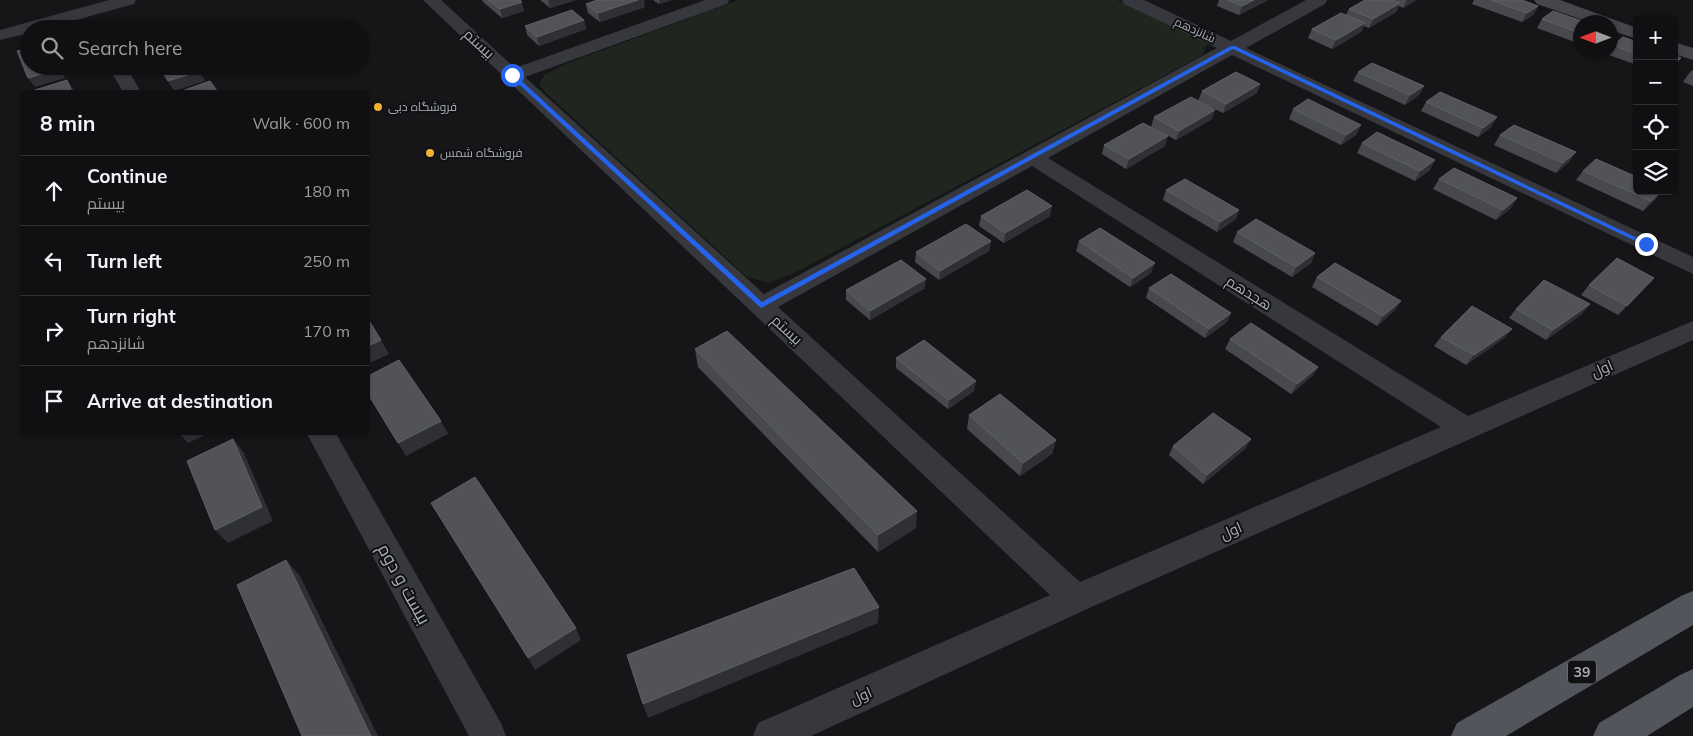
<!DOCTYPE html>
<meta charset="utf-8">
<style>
:root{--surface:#101012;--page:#1e1e20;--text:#f1f3f6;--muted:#9c9d9f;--line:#303032}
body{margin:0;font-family:Mulish,Cairo,sans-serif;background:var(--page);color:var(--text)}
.controls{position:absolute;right:15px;top:15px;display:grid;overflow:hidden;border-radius:8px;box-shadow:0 1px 4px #0004}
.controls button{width:45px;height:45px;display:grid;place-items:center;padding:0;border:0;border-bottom:1px solid var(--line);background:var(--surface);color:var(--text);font:25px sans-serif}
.compass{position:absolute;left:1573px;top:15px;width:45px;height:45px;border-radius:50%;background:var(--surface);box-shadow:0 1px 4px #0004;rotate:270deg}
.stop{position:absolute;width:15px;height:15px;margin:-11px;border:4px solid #2563eb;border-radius:50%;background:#fff}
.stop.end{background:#2563eb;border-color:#fff;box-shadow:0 1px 5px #0008}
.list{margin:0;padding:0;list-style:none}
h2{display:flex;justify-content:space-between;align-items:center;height:65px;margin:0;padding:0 20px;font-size:21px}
h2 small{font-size:16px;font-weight:400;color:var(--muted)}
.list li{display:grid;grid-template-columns:32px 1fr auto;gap:15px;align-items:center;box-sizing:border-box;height:70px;padding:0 20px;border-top:1px solid var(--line)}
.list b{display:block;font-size:19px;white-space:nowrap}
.list p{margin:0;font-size:16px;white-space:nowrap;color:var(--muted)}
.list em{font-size:16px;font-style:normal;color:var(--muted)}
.icon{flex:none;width:28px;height:28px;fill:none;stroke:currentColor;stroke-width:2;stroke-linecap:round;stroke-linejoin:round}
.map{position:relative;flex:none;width:1693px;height:736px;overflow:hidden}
.search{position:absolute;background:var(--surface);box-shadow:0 1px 4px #0004;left:20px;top:20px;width:350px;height:55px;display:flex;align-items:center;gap:12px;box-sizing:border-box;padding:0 18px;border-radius:28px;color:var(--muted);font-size:19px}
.panel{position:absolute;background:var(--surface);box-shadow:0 1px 4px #0004;left:20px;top:90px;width:350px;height:345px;border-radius:8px}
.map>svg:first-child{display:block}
</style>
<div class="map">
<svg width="1693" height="736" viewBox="0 0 1693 736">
<rect width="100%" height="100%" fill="#161618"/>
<path fill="#1e261f" d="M739,0H1117L1193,35L1207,44L1203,55L798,271L768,283L747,277L547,94L539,85L544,75L568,63Z"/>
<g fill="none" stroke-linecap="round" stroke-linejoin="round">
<path fill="#37383d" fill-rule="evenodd" d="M109,0H136L134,4L43,29H29V33L0,40V30Z
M423,0H441L515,68L705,0H729L727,4L525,77L764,294L1217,48L1124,4L1122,0H1144L1231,41L1306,0H1327L1325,4L1246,48L1693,257V274L1232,55L1048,158L1468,416L1693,321V340L1087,609L811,736H753L758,723L1050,595ZM1032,166L1441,427L1080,582L778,307Z
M108,66H126L141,92H123Z
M306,432H335L501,723L506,736H469Z"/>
<path fill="#45474d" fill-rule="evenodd" d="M1534,0H1560L1637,28V39L1610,30V22H1589L1537,4Z
M1674,42L1693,48V60L1674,54Z"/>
<path fill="#53555c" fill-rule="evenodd" d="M1693,591V625L1506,736H1451L1457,723L1681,596Z
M1693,669V707L1647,736H1593L1599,723L1680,675Z"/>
</g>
<path fill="#47494d" d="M482,0H520L524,11L502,18L483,2Z
M540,0H576L550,8Z
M653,0H672L659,4Z
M1219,0H1268L1239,15L1217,6Z
M1365,0H1416L1403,8L1399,6L1396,12L1369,28L1364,26L1361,32L1332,49L1308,38L1312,29L1346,15L1349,9Z
M1474,0H1522L1538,6L1533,15L1522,22L1472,4Z
M586,4L645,7L600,22L588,13Z
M1542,19L1580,22V44L1537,28Z
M584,20L586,29L539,46L527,35L525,26Z
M1637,42V65L1606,54L1607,52H1610V48L1613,45Z
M1693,70V86L1683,82L1690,72Z
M1358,72L1424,86L1419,95L1405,105L1353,81Z
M1260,84L1257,93L1223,113L1198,101L1202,91Z
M1426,102L1497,117L1491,127L1478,137L1421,111Z
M1293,109L1357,134L1341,145L1289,119Z
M1154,117L1212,119L1176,140L1151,127Z
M1500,135L1569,162L1556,173L1494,145Z
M1362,143L1430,170L1415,181L1357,153Z
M1104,145L1165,146L1126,169L1102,154Z
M1583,171L1656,199L1643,211L1576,180Z
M1439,179L1511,208L1496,220L1433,189Z
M1166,190L1239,210L1236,219L1217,232L1163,200Z
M981,216H1050L1004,243L979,226Z
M1237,232L1315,253L1311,263L1292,277L1233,242Z
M991,241L989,251L939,280L915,262L916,252Z
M1079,241L1151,273L1130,287L1076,251Z
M1317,277L1395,310L1377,326L1312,287Z
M1654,278L1618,315L1581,295L1589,285Z
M925,288L870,320L846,300V290Z
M1149,288L1231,313L1227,322L1205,338L1146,298Z
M1590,304L1582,314L1546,340L1509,318L1516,309Z
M1512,329L1504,338L1466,365L1434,346L1441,337Z
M1230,339L1318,367L1312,376L1291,394L1225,349Z
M695,349L916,528L878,552L698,367Z
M896,358L974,391L948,409L896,368Z
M969,415L1056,440L1052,454L1020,476L967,429Z
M1173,446L1246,448L1203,484L1169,455Z"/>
<path fill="#2f3033" d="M548,0H576L550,8Z
M638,0H644L645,7L600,22L598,13Z
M659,0H672L659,4Z
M1254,0H1268L1239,15L1242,6Z
M1407,0H1416L1403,8Z
M522,2L524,11L502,18L500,9Z
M1400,3L1396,12L1369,28L1373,19Z
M1538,6L1533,15L1522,22L1527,13Z
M584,20L586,29L539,46L537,37Z
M1365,23L1361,32L1332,49L1336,40Z
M1681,58L1674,67V64Z
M58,66H60L65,78L35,87L28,78Z
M200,71L205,81L174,91L168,81Z
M67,80L74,90L75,92H72Z
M1260,84L1257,93L1223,113L1226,104Z
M1424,86L1419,95L1405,105L1410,95Z
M1215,110L1212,119L1176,140L1179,131Z
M1497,117L1491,127L1478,137L1483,128Z
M1361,125L1357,134L1341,145L1346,135Z
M1168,136L1165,146L1126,169L1129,159Z
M1576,152L1569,162L1556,173L1563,163Z
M1435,160L1430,170L1415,181L1420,171Z
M1662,191L1656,199L1643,211L1651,201Z
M1517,198L1511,208L1496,220L1503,210Z
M1052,206L1050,216L1004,243L1005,233Z
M1239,210L1236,219L1217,232L1220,222Z
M991,241L989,251L939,280L940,271Z
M1315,253L1311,263L1292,277L1296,267Z
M1155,263L1151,273L1130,287L1133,278Z
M926,279L925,288L870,320V311Z
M1401,301L1395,310L1377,326L1383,316Z
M1590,304L1582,314L1546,340L1553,330Z
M1231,313L1227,322L1205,338L1209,329Z
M1512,329L1504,338L1466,365L1474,355Z
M381,340L389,354L368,364V346Z
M1318,367L1312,376L1291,394L1297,384Z
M976,381L974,391L948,409L949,400Z
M441,421L448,434L406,456L398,443Z
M178,432H211L188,443Z
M233,439L244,453L273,521L228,543L215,530Z
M1251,439L1246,448L1203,484L1207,475Z
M1056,440L1052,454L1020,476L1023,463Z
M917,511L916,528L878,552V535Z
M286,560L300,576L378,736H371Z
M879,607L878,623L648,718L643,704Z
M576,628L581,640L535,670L528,658Z"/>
<path fill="#525359" stroke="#5f6168" d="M488,0H520L522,2L500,9Z
M597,0H638L598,13L586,4Z
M1228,0H1254L1242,6Z
M1365,0H1392L1400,3L1373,19L1349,9Z
M1491,0H1522L1538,6L1527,13Z
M572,10L584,20L537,37L525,26Z
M1553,11L1585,22H1580V33L1542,19Z
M1341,13L1365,23L1336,40L1312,29Z
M1623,37L1637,42V54L1613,45Z
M29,48V66H58L59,69L28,78L17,51Z
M1674,55L1681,58L1674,64Z
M1372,63L1424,86L1410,95L1358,72Z
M159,66H197L200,71L168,81Z
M1236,72L1260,84L1226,104L1202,91Z
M67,80L72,92H36L35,90Z
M210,81L218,92H179Z
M1440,92L1497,117L1483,128L1426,102Z
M1191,97L1215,110L1179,131L1154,117Z
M1308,99L1361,125L1346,135L1293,109Z
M1143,123L1168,136L1129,159L1104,145Z
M1514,125L1576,152L1563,163L1500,135Z
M1377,132L1435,160L1420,171L1362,143Z
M1596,159L1637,177V191H1662L1651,201L1583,171Z
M1454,168L1517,198L1503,210L1439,179Z
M1185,179L1239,210L1220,222L1166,190Z
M1027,190L1052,206L1005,233L981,216Z
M1256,219L1315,253L1296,267L1237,232Z
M966,224L991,241L940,271L916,252Z
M1100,228L1155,263L1133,278L1079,241Z
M1617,258L1654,278L1627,306L1589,285Z
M901,260L926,279L870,311L846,290Z
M1335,263L1401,301L1383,316L1317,277Z
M1171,274L1231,313L1209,329L1149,288Z
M1544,280L1590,304L1553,330L1516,309Z
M1472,306L1512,329L1474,355L1441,337Z
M368,319L381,340L368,346Z
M1251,323L1318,367L1297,384L1230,339Z
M727,331L917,511L878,535L695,349Z
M924,340L976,381L949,400L896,358Z
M399,360L441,421L398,443L368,394V376Z
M1000,394L1056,440L1023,463L969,415Z
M1213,413L1251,439L1207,475L1173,446Z
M233,439L262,507L215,530L187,461Z
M475,477L576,628L528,658L431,503Z
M286,560L371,736H302L237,585Z
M854,568L879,607L643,704L627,655Z"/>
<path fill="#2563eb" d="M1231,46H1235L1650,244L1644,245L1233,49L761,308L509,75L514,74L762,302Z"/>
<g fill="#f2b134" stroke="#111113" stroke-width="2">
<circle cx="378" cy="107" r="5"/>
<circle cx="430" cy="153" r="5"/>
</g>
<g text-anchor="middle" stroke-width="4" stroke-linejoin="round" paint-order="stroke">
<g font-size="12" fill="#a8adb8" stroke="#111113">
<text transform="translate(1195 30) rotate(25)" y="4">شانزدهم</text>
</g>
<g font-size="12" fill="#a8adb8" stroke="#111113" text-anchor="start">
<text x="388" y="111">فروشگاه دبی</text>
<text x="440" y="157">فروشگاه شمس</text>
</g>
<rect fill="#111113" stroke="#7b7e86" stroke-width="1" x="1568" y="660.5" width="28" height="23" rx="4"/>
<g font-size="14" font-weight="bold" fill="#a8adb8">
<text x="1582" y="677">39</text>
</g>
<g font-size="15" fill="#a8adb8" stroke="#111113">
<text transform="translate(479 44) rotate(43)" y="5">بیستم</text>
<text transform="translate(1249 293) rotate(32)" y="5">هجدهم</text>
<text transform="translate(787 330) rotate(43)" y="5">بیستم</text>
<text transform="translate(1602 369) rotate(-24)" y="5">اول</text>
<text transform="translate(1231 531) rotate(-24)" y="5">اول</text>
<text transform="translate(861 696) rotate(-24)" y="5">اول</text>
</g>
<g font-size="18" fill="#a8adb8" stroke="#111113">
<text transform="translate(404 584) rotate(61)" y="6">بیست و دوم</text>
</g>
</g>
</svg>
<div class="controls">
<button>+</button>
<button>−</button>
<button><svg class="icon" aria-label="locate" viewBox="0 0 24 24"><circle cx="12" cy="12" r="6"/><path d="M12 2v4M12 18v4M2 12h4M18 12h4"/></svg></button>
<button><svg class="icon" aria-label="layers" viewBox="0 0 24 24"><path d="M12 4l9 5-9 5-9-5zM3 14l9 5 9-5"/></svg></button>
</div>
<svg class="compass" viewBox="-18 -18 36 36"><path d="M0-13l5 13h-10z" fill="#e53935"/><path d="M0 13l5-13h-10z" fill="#9c9d9f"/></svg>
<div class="stop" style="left:512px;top:75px"></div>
<div class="stop end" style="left:1646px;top:244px"></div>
<div class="search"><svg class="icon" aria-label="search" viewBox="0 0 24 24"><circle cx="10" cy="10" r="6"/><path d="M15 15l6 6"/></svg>Search here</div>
<section class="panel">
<h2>8 min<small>Walk · 600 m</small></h2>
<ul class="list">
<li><svg class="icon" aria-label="ahead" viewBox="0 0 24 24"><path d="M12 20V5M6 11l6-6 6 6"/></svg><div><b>Continue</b><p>بیستم</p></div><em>180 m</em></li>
<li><svg class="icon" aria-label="left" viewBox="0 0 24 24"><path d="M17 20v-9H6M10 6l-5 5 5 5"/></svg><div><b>Turn left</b></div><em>250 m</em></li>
<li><svg class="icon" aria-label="right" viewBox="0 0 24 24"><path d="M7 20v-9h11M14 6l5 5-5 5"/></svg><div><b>Turn right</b><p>شانزدهم</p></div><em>170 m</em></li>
<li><svg class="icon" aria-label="arrive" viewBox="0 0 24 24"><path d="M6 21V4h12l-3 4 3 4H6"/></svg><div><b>Arrive at destination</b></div></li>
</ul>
</section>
</div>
